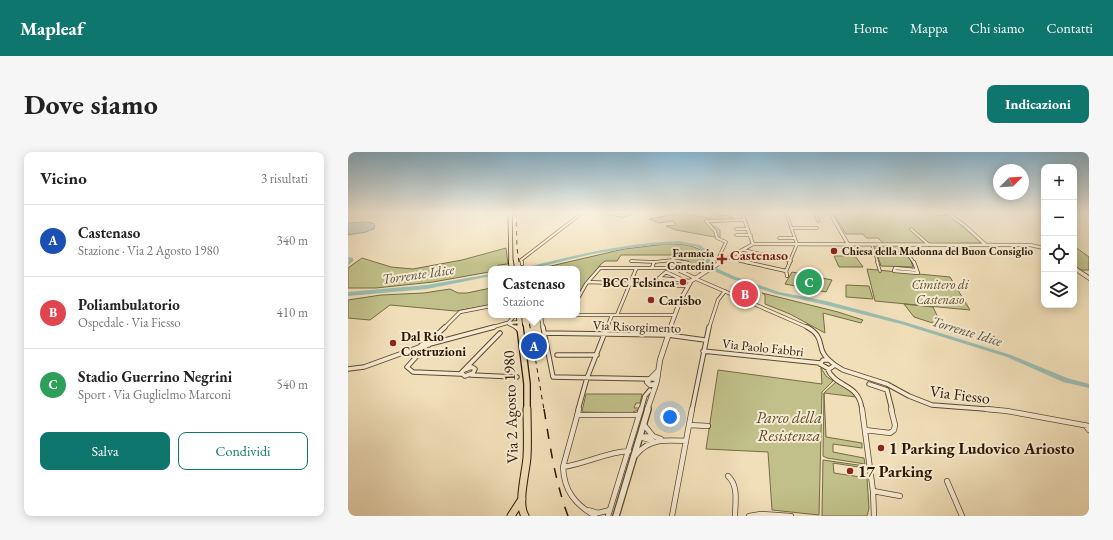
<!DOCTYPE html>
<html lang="it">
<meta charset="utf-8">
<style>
:root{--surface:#fff;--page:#f6f6f6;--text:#222;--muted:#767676;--line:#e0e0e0;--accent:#0f766e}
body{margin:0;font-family:"EB Garamond",serif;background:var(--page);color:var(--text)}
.controls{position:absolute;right:12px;top:12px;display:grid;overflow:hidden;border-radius:8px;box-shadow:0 2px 10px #0003}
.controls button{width:36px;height:36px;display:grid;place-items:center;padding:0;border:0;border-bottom:1px solid var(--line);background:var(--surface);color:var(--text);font:20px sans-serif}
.compass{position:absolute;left:645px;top:12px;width:36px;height:36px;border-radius:50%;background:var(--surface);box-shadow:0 2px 10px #0003;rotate:66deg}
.you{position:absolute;left:322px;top:265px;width:14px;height:14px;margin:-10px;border:3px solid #fff;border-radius:50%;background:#1a73e8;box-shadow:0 0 0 6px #1a73e833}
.badge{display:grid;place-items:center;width:26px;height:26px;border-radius:50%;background:var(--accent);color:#fff;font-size:13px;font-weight:700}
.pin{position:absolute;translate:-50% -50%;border:2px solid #fff;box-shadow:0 1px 4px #0006}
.popup{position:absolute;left:140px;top:114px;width:92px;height:52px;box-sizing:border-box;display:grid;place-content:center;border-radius:8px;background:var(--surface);filter:drop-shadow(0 1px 3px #0005);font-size:13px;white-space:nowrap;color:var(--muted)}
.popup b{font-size:15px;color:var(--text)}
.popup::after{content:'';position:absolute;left:50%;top:100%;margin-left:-8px;border:8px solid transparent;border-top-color:var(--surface)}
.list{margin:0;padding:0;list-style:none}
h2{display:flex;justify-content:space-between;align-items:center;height:52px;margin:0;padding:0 16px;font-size:17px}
h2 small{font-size:13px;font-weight:400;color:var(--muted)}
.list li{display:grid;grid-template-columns:26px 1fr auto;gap:12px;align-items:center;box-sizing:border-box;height:72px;padding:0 16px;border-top:1px solid var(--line)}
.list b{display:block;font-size:15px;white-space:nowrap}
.list p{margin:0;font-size:13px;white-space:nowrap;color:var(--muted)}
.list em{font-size:13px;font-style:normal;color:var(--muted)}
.actions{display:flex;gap:8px;padding:12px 16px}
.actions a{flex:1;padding:9px 0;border:1px solid var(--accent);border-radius:8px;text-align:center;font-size:14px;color:var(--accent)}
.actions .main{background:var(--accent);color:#fff}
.icon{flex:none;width:22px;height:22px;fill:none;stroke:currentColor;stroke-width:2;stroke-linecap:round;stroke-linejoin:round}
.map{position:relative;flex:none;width:741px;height:364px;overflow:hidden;border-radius:8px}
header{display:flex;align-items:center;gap:24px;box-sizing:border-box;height:56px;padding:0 20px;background:var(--accent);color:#fff}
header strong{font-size:19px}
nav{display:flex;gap:22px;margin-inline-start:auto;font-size:14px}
.intro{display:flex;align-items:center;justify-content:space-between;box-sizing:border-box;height:96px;padding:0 24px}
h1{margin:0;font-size:28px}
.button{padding:10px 18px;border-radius:8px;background:var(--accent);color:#fff;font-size:14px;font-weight:700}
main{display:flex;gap:24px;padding:0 24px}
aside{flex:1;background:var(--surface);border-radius:8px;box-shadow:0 2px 10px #0003}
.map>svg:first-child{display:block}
</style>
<header>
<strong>Mapleaf</strong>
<nav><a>Home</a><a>Mappa</a><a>Chi siamo</a><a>Contatti</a></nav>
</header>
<div class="intro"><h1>Dove siamo</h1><a class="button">Indicazioni</a></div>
<main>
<aside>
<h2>Vicino<small>3 risultati</small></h2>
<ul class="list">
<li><span class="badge" style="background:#1a4fb4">A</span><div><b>Castenaso</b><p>Stazione · Via 2 Agosto 1980</p></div><em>340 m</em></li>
<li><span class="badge" style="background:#e0444e">B</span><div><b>Poliambulatorio</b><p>Ospedale · Via Fiesso</p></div><em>410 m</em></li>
<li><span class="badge" style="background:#2e9e5b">C</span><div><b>Stadio Guerrino Negrini</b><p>Sport · Via Guglielmo Marconi</p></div><em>540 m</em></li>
</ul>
<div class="actions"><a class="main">Salva</a><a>Condividi</a></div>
</aside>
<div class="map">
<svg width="741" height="364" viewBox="0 0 741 364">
<rect width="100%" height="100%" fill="#f1dfb9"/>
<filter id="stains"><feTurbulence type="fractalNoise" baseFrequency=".005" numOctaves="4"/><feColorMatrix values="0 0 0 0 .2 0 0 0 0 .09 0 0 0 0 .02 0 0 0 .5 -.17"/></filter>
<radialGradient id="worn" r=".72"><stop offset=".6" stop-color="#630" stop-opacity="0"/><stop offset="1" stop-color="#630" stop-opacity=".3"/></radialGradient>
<path fill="#c1c08a" stroke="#766c45" d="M335,61C345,61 353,67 363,66L365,61H371V64L381,63V65H385V69L361,71L372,78V86L328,78L318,74L328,73L325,69L311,71L301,67Z
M485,61H582L588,64L601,63L634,91L536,92L530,86H518L515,82H498Z
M318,92C330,92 343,92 354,99L356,106L354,113L358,117L356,118L328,105V103H273L269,109H257L253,112L232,140L229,141V117H190L276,97Z
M526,93H554L560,100L565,115L533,114Z
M726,94L741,105V118H730L726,115Z
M158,96L160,112L151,113L141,120L85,130L28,136H0V116L14,106L43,115L65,117L114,108Z
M486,104H507L515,115H491Z
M519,117L602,125L622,158L527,149Z
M444,120L484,128L478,140L437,132Z
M498,133L521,134L525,147L498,145Z
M143,136V153L108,159L42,153L22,168L0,166V148L33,143L76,141L102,137L110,141H119Z
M414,141L490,160L515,168L513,171L475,161L477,181L442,162L417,152V143Z
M556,152L585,155L594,174L566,165Z
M473,216L478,224L485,229L474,240L471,363L424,358L420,300L358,297L370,218L474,232Z
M488,230L502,239L508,245L476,241L478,285L514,291V296L485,292V300L516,306L517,312L479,306L475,304L476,241Z
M238,242H294L292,251H288L286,256H291L290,258L283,261L236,260L234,259Z
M475,308L517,314V316L485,311L486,321L519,326L521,356L519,364H474Z"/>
<path fill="#9bbcb1" stroke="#6f7a6a" d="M18,70L25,71L27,73L26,77L18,80L0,83V71Z"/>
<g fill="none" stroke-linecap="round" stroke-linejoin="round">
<path fill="#9bbcb1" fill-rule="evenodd" d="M331,89L352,93L363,102L361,113L388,125L431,140L478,149L557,170L663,203L719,226L741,232V236L715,230L659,205L553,172L478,153L428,142L384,127L357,115V114L359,102L349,95L331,92L305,93L275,97L244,102L183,117H176V116C227,103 278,91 331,89Z
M0,105L5,106V109L0,113L1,108Z
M143,122V124L79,137L0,144V140L79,133Z"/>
<defs>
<path id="pedestrian-far1" d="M524,93L530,111"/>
<path id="pedestrian" d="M529,110L532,119"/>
<path id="minor-far3" d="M260,61L274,64L284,61
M438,61L449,92L441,111
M467,61L470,69
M443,76H469
M388,77H400
M563,77L581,93
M388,83H403
M431,86H447
M554,93L566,111
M396,98L443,109
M283,109L306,110
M174,111L173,108L234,61
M306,111V110L325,108L340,111
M371,111L369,109L378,90L369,86L367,79L358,69L397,68
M403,111L392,109L403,100"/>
<path id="minor-far2" d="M174,110V112
M370,110L371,112
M398,110L438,119L442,110
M566,110L570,121L546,119L547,116L568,118
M343,113L355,120
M304,116L306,110
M438,118L439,124
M332,119L343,113L337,110
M346,126L461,176
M335,128L318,120L311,126L343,129
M240,130L340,134
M229,148L238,132L252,116H326L347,126
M269,163L288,117
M161,170L167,163
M161,172L169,176
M96,176L112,160L143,154
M142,176L159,171L172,170
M195,176L193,165L199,163H327
M259,176L264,163
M361,176L370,148L377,139"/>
<path id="minor-far1" d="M168,175L171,178
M195,175L205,225L302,227
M459,175C479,186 467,196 481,208
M196,181L320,183L357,188
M81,189L83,191L81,193H73Z
M82,189L97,175
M82,192L146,175
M79,193L59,215L65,220L113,222
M355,199L472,211
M209,203H249
M475,208H481L487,213L481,217L472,212Z
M487,213L495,218L539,232L561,244L584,253L650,258
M479,216C488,237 511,230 514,258
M0,217L16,215L74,194
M116,218L124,215L127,217L125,221L117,224L113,221L152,181
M123,223L169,225
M521,232L539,238L544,258
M230,258L239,226L259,175
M293,258L297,244L302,238
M344,258L361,175"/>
<path id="minor" d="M231,257L215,315C216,339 227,352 247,364
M514,257L525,339L526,364
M638,257L659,259L741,274
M229,263H291
M296,273L305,284
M341,273L360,274
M737,273L741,278
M517,278L542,281L546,278L547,273L543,257
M292,285L305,284L313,287
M292,285L305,289
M338,289L344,257
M288,303C301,286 319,288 338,289L324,364
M215,315C238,312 258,300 281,299
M380,324C391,334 387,351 387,364
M599,329L614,364
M525,339L552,344
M240,358L250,361L262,358
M260,364L293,257
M401,364L413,362L443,364"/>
<path id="tertiary-far3" d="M394,61L405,92
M482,61L500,92
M599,61L616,73L638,93
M405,92L682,93L696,96
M371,111L405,92"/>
<path id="tertiary-far2" d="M726,116L741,126
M322,176L332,149L343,129L373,110"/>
<path id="tertiary-far1" d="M304,226L309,228L308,232L302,233L299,230L309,220
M309,228L312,208L323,175
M299,258L308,232"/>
<path id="tertiary" d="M268,364L300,257"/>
<path id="primary-far3" d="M162,61L163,111"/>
<path id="primary-far2" d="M163,110L164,117
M171,163L172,176"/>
<path id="primary-far1" d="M172,175L179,232V258"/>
<path id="primary" d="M163,364L174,347
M177,364C169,352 178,320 179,305C180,289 179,273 179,257"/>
</defs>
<use href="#pedestrian-far1" stroke="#5d492e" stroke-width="3"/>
<use href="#pedestrian" stroke="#5d492e" stroke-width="3.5"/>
<use href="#minor-far3" stroke="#5d492e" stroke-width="3.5"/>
<use href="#minor-far2" stroke="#5d492e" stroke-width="4"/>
<use href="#minor-far1" stroke="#5d492e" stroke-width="5.5"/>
<use href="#minor" stroke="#5d492e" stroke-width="6"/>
<use href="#tertiary-far3" stroke="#5d492e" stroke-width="4"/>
<use href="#tertiary-far2" stroke="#5d492e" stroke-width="5"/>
<use href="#tertiary-far1" stroke="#5d492e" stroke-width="6"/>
<use href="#tertiary" stroke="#5d492e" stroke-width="8"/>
<use href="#primary-far3" stroke="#2c1700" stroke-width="5"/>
<use href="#primary-far2" stroke="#2c1700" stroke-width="6"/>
<use href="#primary-far1" stroke="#2c1700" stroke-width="8"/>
<use href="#primary" stroke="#2c1700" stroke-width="9"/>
<use href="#pedestrian-far1" stroke="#f6ead2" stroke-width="1.5"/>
<use href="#pedestrian" stroke="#f6ead2" stroke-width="2"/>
<use href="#minor-far3" stroke="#f6ead2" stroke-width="2"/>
<use href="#minor-far2" stroke="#f6ead2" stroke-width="2.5"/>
<use href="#minor-far1" stroke="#f6ead2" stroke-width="3.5"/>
<use href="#minor" stroke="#f6ead2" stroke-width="4.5"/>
<use href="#tertiary-far3" stroke="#f6ead2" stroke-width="2.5"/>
<use href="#tertiary-far2" stroke="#f6ead2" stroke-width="3.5"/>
<use href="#tertiary-far1" stroke="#f6ead2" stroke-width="4.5"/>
<use href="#tertiary" stroke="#f6ead2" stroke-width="5.5"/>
<use href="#primary-far3" stroke="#f1dfb9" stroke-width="3.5"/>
<use href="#primary-far2" stroke="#f1dfb9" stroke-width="4.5"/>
<use href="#primary-far1" stroke="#f1dfb9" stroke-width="5.5"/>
<use href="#primary" stroke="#f1dfb9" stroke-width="7"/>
<path stroke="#2c1700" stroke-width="1" stroke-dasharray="4.5 4.5" stroke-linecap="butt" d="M168,61L169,96L172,117
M180,163L196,258"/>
<path stroke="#2c1700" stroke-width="1.5" stroke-dasharray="10 10" stroke-linecap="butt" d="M196,257C202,294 207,329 220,364"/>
</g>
<linearGradient id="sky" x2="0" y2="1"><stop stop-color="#89b7d2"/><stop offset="0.54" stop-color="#f9f1e0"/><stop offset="1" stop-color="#f9f1e0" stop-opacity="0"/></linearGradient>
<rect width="741" height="112" fill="url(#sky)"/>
<g fill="#8f2418" stroke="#f6ead2" stroke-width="1.5">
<circle cx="486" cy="99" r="4"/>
<path d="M372 101h4v4h4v4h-4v4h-4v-4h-4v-4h4z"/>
<circle cx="335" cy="130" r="4"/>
<circle cx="303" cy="148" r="4"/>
<circle cx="45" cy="191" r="4"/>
<circle cx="533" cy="296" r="4"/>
<circle cx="502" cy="319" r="4"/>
</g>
<g text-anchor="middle" stroke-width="4" stroke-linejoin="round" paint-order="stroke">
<g font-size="11" font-weight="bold" fill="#2c1700" stroke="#f6ead2" text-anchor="start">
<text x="494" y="103">Chiesa della Madonna del Buon Consiglio</text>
<text x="366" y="105" text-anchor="end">Farmacia<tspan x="366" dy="13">Contedini</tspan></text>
</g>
<g font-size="13" font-weight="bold" fill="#2c1700" stroke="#f6ead2" text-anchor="start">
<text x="327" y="135" text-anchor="end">BCC Felsinea</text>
<text x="311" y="153">Carisbo</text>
<text x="53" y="189">Dal Rio<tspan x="53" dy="15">Costruzioni</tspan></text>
</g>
<g font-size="13" font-style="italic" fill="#594a29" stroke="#f6ead2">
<text x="592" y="137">Cimitero di<tspan x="592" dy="15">Castenaso</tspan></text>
</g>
<g font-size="13" fill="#2c1700" stroke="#f6ead2">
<text transform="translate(289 174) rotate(2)" y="5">Via Risorgimento</text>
<text transform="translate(415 195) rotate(6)" y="5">Via Paolo Fabbri</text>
</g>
<g font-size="14" font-weight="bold" fill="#7a1f14" stroke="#f6ead2">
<text x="411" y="108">Castenaso</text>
</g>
<g font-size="14" font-style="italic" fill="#53513e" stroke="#f6ead2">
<text transform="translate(70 122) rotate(-8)" y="5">Torrente Idice</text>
<text transform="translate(619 179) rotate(17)" y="5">Torrente Idice</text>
</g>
<g font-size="16" fill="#2c1700" stroke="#f6ead2">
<text transform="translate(612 242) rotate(7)" y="6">Via Fiesso</text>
<text transform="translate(162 255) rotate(-92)" y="6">Via 2 Agosto 1980</text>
</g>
<g font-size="16" font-style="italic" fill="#594a29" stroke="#f6ead2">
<text x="441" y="271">Parco della<tspan x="441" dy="18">Resistenza</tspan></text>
</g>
<g font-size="16" font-weight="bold" fill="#2c1700" stroke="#f6ead2" text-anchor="start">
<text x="541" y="302">1 Parking Ludovico Ariosto</text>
<text x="510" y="325">17 Parking</text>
</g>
</g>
<rect width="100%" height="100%" filter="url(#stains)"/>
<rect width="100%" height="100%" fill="url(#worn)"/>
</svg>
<div class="controls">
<button>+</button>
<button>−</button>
<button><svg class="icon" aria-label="locate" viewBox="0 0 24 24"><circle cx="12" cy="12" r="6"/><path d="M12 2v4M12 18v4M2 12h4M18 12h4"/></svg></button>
<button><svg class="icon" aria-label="layers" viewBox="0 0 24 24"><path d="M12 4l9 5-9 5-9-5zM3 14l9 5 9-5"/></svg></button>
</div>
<svg class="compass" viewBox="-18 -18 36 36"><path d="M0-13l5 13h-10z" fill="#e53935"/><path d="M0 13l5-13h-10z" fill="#767676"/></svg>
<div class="you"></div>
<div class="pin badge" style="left:186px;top:194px;background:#1a4fb4">A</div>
<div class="popup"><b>Castenaso</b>Stazione</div>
<div class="pin badge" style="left:397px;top:142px;background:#e0444e">B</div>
<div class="pin badge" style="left:461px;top:130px;background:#2e9e5b">C</div>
</div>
</main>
